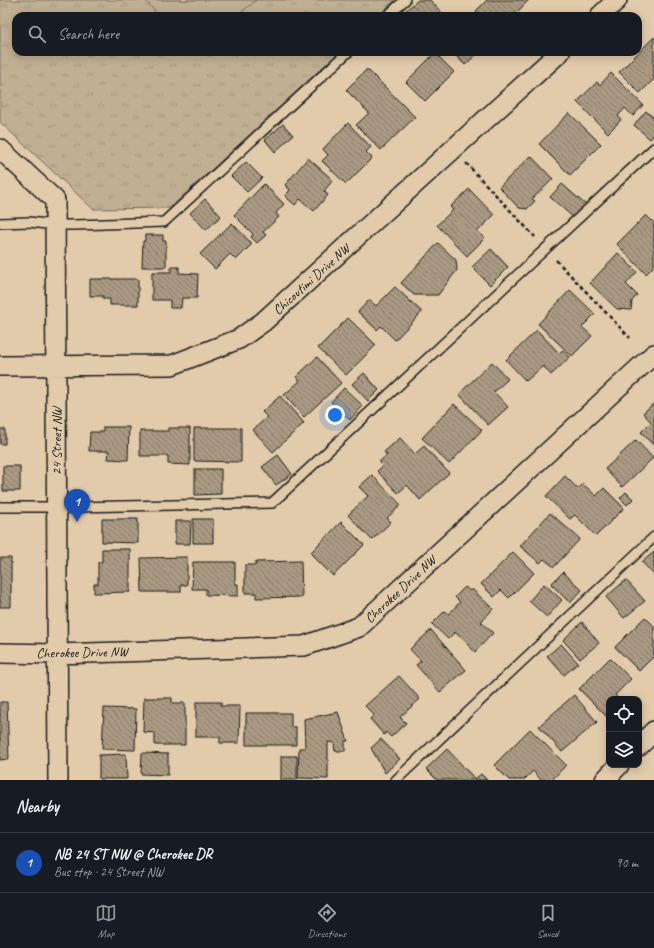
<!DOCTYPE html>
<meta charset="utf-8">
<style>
:root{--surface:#171b24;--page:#20242c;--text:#f1f3f6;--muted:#9ea1a6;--line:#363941;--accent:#919294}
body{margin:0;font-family:Caveat,sans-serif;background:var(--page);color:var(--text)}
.controls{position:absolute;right:12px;bottom:12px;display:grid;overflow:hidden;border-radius:8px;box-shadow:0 2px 10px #0003}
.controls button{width:36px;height:36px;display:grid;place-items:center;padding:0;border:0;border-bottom:1px solid var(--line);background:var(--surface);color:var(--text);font:20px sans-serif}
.you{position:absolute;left:335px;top:415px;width:14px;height:14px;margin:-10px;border:3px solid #fff;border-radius:50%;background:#1a73e8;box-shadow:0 0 0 6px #1a73e833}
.badge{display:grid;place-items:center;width:26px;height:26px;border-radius:50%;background:var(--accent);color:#fff;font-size:13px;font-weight:700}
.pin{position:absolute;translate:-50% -33px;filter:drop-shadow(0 1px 2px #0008)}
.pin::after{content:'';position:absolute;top:21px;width:14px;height:12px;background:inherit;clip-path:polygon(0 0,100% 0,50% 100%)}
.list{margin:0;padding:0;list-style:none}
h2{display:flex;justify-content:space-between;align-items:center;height:52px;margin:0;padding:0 16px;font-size:17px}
h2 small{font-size:13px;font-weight:400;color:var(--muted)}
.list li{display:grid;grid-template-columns:26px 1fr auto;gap:12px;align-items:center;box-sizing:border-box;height:60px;padding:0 16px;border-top:1px solid var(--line)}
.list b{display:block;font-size:15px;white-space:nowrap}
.list p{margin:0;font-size:13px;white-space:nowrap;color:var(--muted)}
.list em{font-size:13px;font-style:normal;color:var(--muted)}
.icon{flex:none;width:22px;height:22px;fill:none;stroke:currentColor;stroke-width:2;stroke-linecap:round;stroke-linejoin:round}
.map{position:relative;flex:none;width:654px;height:780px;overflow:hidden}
.search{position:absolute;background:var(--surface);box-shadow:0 2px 10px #0003;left:12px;right:12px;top:12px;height:44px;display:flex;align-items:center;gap:10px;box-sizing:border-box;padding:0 14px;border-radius:12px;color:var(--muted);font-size:15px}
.sheet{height:112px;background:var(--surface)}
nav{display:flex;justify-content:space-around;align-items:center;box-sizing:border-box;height:56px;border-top:1px solid var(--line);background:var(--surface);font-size:11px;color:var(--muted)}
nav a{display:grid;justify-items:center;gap:2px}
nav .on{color:var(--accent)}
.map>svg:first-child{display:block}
</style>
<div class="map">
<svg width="654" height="780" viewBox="0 0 654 780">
<defs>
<pattern id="grass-tufts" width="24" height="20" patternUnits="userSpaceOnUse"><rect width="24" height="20" fill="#c1af93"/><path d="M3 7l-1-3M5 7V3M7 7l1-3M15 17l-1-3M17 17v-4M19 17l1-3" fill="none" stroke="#a5967e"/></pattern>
<pattern id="building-back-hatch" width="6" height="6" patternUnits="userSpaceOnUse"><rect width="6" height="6" fill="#ab9a83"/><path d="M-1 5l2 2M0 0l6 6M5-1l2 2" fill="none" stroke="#8a7d6a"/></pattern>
</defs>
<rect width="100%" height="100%" fill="#e2cbab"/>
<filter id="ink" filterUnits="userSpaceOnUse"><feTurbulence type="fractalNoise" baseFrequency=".025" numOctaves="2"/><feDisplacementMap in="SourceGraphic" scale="8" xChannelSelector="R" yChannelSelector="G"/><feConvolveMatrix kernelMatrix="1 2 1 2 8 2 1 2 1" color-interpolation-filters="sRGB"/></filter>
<g filter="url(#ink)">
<path fill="url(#grass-tufts)" stroke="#6e6658" d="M0,0H395L378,16H16V52H339L170,208L93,209L0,122Z"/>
<path fill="#c1af93" stroke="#6e6658" d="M145,0H256L237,16H159Z"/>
<path fill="url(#building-back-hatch)" stroke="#1c1c1c" d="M418,0H430L442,13L439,16H408L404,12Z
M487,0H529L513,16L506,15L505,16H481L476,11Z
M654,37V79L640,93L619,72Z
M452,52H479L465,65Z
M435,53L454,72L425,101L406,82Z
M367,69L415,117L381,150L356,125L369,113L346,90Z
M611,73L643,105L633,116L625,108L618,116L621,120L608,133L577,102L597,82L600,85Z
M646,111L654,118V135L650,139L634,125Z
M569,113L601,144L570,175L539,144Z
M348,123L371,147L366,152L372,158L346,184L322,161L328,155L323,149Z
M283,124L293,135L275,152L265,140Z
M531,156L553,179L532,199L535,201L527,209L519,208L499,187Z
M308,158L333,180L324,191L328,195L314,211L300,199L295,205L285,196L290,190L285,185Z
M246,162L262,178L247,192L231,176Z
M264,184L284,204L276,213L279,217L263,232L266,235L257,243L251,237L253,234L234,215Z
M562,184L587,206L575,219L550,197Z
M469,189L494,215L478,231L485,238L467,256L437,225L453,210L450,207Z
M205,199L221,216L206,230L190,213Z
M646,215L654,223V266L646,274L617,244Z
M232,223L252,244L236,260L230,254L215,269L200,254Z
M145,235H163V241H166V267H142L143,241H145Z
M438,243L456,260L457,270L438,295H414L401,283Z
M491,249L508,267L490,285L472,267Z
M618,253L637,272L626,284L637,295L632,301L631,310L617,309L590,283Z
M171,267H179V273L198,274L197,298H182L181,308H170V300H152V272H171Z
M90,279H138V305H110V299H103V296H90Z
M395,287L422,312L395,340L381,326L377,330L358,312L369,300L376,306Z
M570,290L595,314L582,327L592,336L572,356L538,324Z
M348,318L376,345L346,375L318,348Z
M537,330L559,353L563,350L570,357L551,375L543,366L526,381L506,360Z
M317,357L341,383L304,417L284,395L300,381L296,377Z
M492,362L508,379L494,392L508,407L488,425L459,394Z
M364,373L379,390L368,401L352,384Z
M344,388L363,406L350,420L331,402Z
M280,396L304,423L273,452L253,430L267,417L262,412Z
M654,403V446L641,432L651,422L643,413Z
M454,404L482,430L449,464L422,438Z
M103,427H129L128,460L108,459L109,451H89L90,432H103Z
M168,428H190V465L168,464V456H140V431H168Z
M194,428H241V462L194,461Z
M0,429H5V444H0Z
M400,438L415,454L424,446L449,473L420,500L407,485L398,493L377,471L383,466L379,462L387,455L384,452Z
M636,440L653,458L622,487L605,469Z
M278,455L292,474L276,485L262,467Z
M3,466H20V491H3Z
M195,469H221V494L195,495Z
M372,475L401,505L387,518L391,522L372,540L348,515L368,496L359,487Z
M565,476L578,489L583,484L596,496L604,488L624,508L596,536L575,515L570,519L546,496Z
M626,492L633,499L627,505L620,498Z
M550,513L580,539L554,567L544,559L540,563L520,546Z
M102,519H138V543L102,542Z
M193,519H213V543H193Z
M175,521H191L190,544H175Z
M341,522L364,545L333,576L310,553Z
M102,549H130V592L94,593V584H98V562H102Z
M513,552L534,573L509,598L501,590L494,597L481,584Z
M654,552V575L642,562Z
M187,557V585H181V592H142L141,558Z
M0,558H11V607H0Z
M301,561L302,597L256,598V593H245V565H256L255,562Z
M193,562H235V584H238V596L206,595V589H192Z
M563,572L582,590L570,603L551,584Z
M626,580L645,601L624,618L606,597Z
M544,584L562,600L547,617L529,601Z
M465,587L470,591L472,589L493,609L481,622L493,633L475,652L455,632L448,639L432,624L445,611L449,614L460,602L455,597Z
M645,617L654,626V656L639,671L615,647Z
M582,622L599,643L580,659L563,640Z
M431,630L466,670L440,692L416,665L421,661L410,649Z
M561,644L578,663L564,675L547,656Z
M610,658L631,679L615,695L619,699H609V719L579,689Z
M399,676L420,699L400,717L406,723L391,737L386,732L384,735L370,719L374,715L365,706Z
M574,695L597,722L562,752L539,726Z
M144,698H172V703H185V745H155V733L143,732Z
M0,702H7L9,759L0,760Z
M196,702H221V706H240L239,743H220V737H196Z
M104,708L136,709L135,750L102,749Z
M338,712L348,741H345V751H335L334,743L328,742V779L298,778L299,748H305L304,719Z
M246,713H291V727H296V745H246Z
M530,729L566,765L552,780H541L533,771L524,780H509L494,765Z
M381,739L400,759L385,773L371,748Z
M447,749L475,779L481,774L487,780H437L426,769Z
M142,753L168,754V775L141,774Z
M126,754L127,779H99V755Z
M281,756H297V780H281Z"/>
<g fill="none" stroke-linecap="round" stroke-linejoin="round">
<defs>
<path id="lane" d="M387,16L405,0
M0,223L29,222L55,225H76L164,222L348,52
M0,507H74L272,503L654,148
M396,780L654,537"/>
<path id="street" d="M600,16L617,0
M0,149L55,200L58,780
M0,366L172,365L239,339L263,322L560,52
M0,653L57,654L304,646L359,627L654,354
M639,746L654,731
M605,780L619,765"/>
</defs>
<use href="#lane" stroke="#1c1c1c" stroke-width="12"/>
<use href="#street" stroke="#1c1c1c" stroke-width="22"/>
<path stroke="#1c1c1c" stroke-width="2.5" stroke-dasharray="4 3" stroke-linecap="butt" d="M466,163L535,237
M556,260L630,338"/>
<use href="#lane" stroke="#e2cbab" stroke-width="9"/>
<use href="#street" stroke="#e2cbab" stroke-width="19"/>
</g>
</g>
<g text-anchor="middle" stroke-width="4" stroke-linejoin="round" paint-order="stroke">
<g font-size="14" fill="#1c1c1c" stroke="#e2cbab">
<text transform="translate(311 279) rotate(-42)" y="5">Chicoutimi Drive NW</text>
<text transform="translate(56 441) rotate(-90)" y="5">24 Street NW</text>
<text transform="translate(400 589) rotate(-43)" y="5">Cherokee Drive NW</text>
<text transform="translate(82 652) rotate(-1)" y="5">Cherokee Drive NW</text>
</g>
</g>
</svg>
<div class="controls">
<button><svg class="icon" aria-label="locate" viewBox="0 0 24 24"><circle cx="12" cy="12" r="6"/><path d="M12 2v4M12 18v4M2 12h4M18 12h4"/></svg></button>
<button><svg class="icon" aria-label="layers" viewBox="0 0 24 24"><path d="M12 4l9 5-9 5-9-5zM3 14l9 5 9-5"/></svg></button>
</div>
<div class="you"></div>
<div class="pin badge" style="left:77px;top:522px;background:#1a4fb4">1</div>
<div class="search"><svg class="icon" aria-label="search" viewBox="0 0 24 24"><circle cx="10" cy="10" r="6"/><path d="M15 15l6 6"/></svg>Search here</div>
</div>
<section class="sheet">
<h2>Nearby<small></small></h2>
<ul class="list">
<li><span class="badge" style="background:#1a4fb4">1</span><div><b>NB 24 ST NW @ Cherokee DR</b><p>Bus stop · 24 Street NW</p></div><em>90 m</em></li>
</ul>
</section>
<nav>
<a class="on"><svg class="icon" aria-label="map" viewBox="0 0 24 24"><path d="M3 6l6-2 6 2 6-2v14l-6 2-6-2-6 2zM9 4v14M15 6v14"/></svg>Map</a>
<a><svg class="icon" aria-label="directions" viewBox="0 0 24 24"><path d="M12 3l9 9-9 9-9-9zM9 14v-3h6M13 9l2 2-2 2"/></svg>Directions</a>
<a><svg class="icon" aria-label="saved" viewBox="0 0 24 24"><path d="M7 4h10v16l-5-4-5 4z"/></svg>Saved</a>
</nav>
